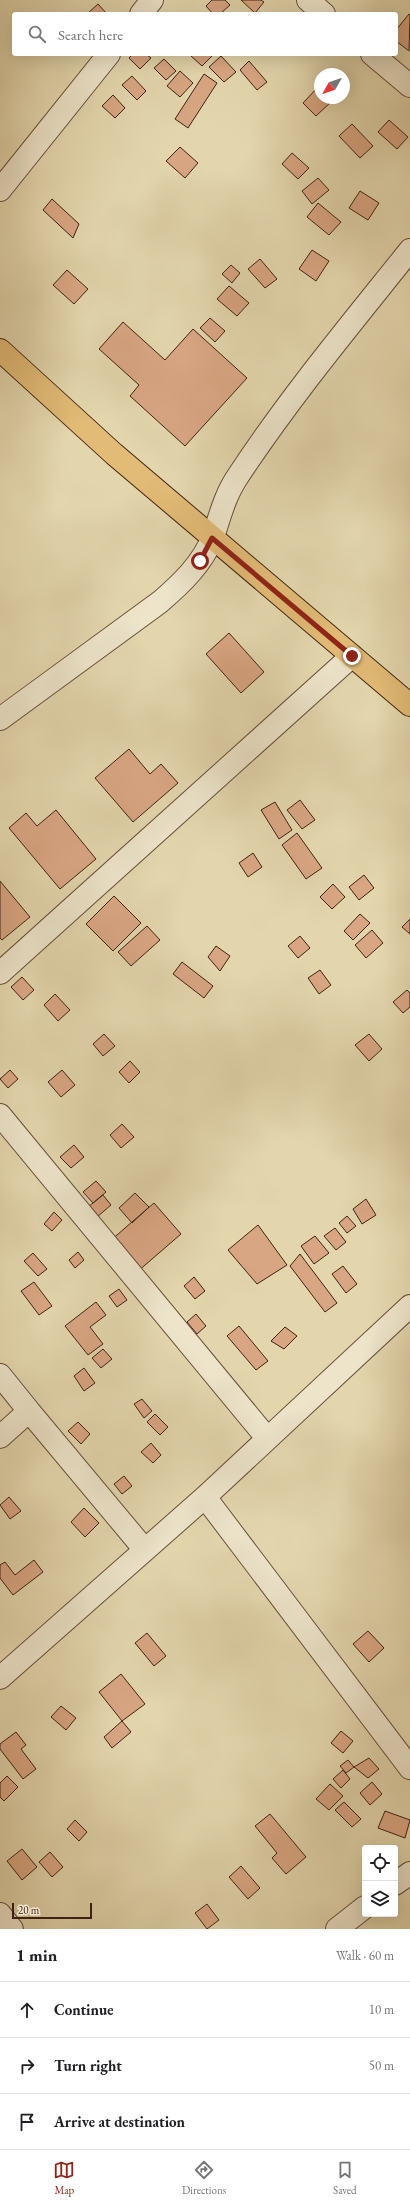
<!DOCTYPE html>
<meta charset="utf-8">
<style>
:root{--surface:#fff;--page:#f6f6f6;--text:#202124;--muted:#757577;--line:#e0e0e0;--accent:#8f2418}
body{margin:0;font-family:"EB Garamond",serif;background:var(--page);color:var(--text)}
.controls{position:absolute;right:12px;bottom:12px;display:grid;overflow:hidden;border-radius:4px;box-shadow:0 4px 16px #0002}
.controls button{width:36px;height:36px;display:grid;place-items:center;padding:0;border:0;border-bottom:1px solid var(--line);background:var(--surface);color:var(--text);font:20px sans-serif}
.compass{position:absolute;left:314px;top:68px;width:36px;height:36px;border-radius:50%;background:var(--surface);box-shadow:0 4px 16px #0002;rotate:230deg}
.scale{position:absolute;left:12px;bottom:10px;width:80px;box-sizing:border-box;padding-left:4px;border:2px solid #402213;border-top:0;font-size:11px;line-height:14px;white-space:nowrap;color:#402213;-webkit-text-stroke:3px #ede4ca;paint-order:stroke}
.stop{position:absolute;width:12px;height:12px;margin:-9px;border:3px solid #8f2418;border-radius:50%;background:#fff}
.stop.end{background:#8f2418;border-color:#fff;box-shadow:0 1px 4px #0008}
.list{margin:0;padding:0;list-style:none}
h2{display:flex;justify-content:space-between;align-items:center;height:52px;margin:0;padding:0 16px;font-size:17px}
h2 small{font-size:13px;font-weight:400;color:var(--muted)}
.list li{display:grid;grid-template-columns:26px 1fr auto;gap:12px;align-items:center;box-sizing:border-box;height:56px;padding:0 16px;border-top:1px solid var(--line)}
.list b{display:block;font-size:15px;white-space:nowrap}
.list em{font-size:13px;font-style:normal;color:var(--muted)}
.icon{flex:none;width:22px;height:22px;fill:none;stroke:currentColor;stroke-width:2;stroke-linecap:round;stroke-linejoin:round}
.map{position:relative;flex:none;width:410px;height:1929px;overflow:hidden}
.search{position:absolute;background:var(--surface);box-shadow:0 4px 16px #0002;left:12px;right:12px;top:12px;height:44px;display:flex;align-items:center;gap:10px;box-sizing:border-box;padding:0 14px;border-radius:4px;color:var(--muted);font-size:15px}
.sheet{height:220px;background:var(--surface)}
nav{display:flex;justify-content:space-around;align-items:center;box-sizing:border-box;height:56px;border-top:1px solid var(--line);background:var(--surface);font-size:11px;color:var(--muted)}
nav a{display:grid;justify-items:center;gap:2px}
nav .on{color:var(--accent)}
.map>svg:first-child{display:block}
</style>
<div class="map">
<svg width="410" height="1929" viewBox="0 0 410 1929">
<rect width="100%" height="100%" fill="#e3d6ad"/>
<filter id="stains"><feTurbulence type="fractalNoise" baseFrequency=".005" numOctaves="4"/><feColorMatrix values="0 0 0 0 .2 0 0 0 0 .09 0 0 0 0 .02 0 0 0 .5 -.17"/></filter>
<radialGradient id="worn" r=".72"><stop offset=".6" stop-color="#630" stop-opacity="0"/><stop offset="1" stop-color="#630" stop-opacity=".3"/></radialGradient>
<path fill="#d9a683" stroke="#402213" d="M212,0H225L230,5L220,14H213L206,6Z
M241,0H261L264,2L255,13Z
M98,4L107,14H87Z
M409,14L410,15L409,51L396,41V30Z
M133,54H146L151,58L140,69L129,58Z
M193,54H214L202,66L191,56Z
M221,56L236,72L224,82L209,67Z
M164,59L176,71L166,80L154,68Z
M249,61L267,82L257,90L240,70Z
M180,71L193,83L180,97L167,86Z
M204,74L217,83L188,128L175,119Z
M132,76L146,91L137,100L122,85Z
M318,87L320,90V98H329L332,101L316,116L303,103Z
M113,95L125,108L115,118L102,106Z
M389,120L408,137L397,149L378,132Z
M352,124L373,146L360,158L339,136Z
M180,147L198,163L185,178L166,161Z
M292,153L309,168L298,179L282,164Z
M318,178L329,190L312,204L302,191Z
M360,191L379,203L368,220L349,208Z
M52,199L79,224L73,238L43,210Z
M318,203L341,222L329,235L307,217Z
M312,250L329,261L316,281L299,269Z
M260,259L277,279L265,288L248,269Z
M231,265L240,273L232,283L222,274Z
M67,270L88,289L74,304L53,285Z
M229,286L249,303L237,316L217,299Z
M210,318L225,331L215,342L200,328Z
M123,322L165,360L193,329L247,378L185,446L130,396L139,385L99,349Z
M229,633L264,672L241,693L206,654Z
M129,749L150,774L161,764L178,783L133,822L95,778Z
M300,800L315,820L302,829L287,810Z
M275,802L292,830L279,839L261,810Z
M56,810L96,859L60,889L9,828L26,813L37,826Z
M297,833L322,868L306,879L282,845Z
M253,853L262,867L248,877L239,863Z
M364,875L374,888L359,900L349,887Z
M0,881L30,917L2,940L0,938Z
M333,884L345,897L332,909L320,897Z
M114,896L141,923L113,951L86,924Z
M360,914L370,923L353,940L344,931Z
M410,919V934L402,927Z
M147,926L160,940L131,966L118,952Z
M372,930L383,943L366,958L355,945Z
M300,936L310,948L298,958L288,946Z
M216,946L230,956L220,971L208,957Z
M182,962L213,986L204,998L173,974Z
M320,970L331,985L319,994L308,978Z
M22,977L34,990L23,1000L11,987Z
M407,990L410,993V1007L403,1013L393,1002Z
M55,994L70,1010L58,1021L44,1005Z
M104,1034L115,1046L103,1056L93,1044Z
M369,1034L382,1049L369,1061L355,1045Z
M130,1061L140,1072L129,1083L119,1072Z
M10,1070L18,1079L8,1088L0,1079Z
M62,1070L75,1085L61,1097L48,1082Z
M122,1124L134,1137L121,1148L110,1135Z
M74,1145L84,1157L71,1168L60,1157Z
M96,1181L106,1192L93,1203L83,1192Z
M135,1193L149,1207L132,1223L119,1208Z
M103,1195L111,1205L97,1217L88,1207Z
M366,1199L376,1215L362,1224L353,1209Z
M154,1203L181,1234L137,1272L110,1241Z
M54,1212L62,1220L52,1231L44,1224Z
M347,1216L356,1226L347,1233L339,1223Z
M258,1225L287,1265L257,1284L228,1250Z
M335,1228L346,1242L336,1250L324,1236Z
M315,1236L329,1253L314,1264L301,1246Z
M78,1252L84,1260L75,1268L69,1260Z
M33,1253L47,1269L38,1276L24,1261Z
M300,1254L337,1303L325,1312L290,1266Z
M343,1266L357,1284L346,1293L332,1274Z
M194,1277L205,1291L195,1299L184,1286Z
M34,1282L52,1306L39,1315L21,1291Z
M119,1289L127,1300L117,1307L109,1296Z
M96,1302L106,1315L90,1327L103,1344L88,1355L65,1326Z
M196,1314L206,1326L197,1334L187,1322Z
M239,1326L268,1361L256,1370L227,1336Z
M285,1327L297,1336L284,1349L271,1341Z
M103,1349L112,1359L101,1368L92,1358Z
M84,1368L95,1383L84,1391L74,1376Z
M142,1399L152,1411L144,1418L134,1404Z
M155,1414L168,1427L160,1435L147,1422Z
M78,1422L90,1434L81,1444L68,1431Z
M151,1443L161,1455L153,1463L141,1452Z
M124,1476L132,1486L122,1494L114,1484Z
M9,1497L21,1511L10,1519L0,1505Z
M84,1508L99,1523L85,1537L71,1522Z
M34,1560L43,1572L13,1595L0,1578V1565L5,1562L15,1575Z
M368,1631L384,1648L369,1662L353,1644Z
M147,1633L166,1656L154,1666L135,1643Z
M121,1674L145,1704L122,1721L99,1692Z
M61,1706L76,1718L66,1730L51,1717Z
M122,1721L131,1732L112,1748L104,1737Z
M341,1731L353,1741L343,1753L331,1743Z
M16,1732L26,1745L21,1749L36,1769L23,1779L0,1749V1744Z
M369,1758L379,1769L368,1778L354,1767Z
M348,1760L354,1767L346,1773L340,1766Z
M343,1770L350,1779L341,1788L333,1779Z
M7,1776L18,1787L4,1801L0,1797V1783Z
M372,1782L382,1794L370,1805L360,1793Z
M330,1784L343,1796L329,1810L316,1799Z
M344,1802L361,1819L352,1827L335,1810Z
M385,1811L410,1820L405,1838L378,1828Z
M270,1814L306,1857L286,1874L272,1858L277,1853L255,1826Z
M75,1820L87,1832L79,1841L67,1829Z
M22,1849L37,1867L22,1880L7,1861Z
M50,1852L63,1867L52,1877L39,1862Z
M241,1866L260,1888L248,1899L229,1877Z
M207,1904L219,1920L207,1929L195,1913Z"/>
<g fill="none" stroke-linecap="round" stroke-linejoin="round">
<defs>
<path id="minor" d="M308,0L324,14
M141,14L152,0
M372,54L410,86
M0,190L109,54
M0,719L160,602C182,583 202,564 213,537C220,516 225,495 238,476C290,397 351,324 410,250
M0,973L352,656
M0,1115L267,1438
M0,1375L29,1411L0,1437
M29,1411L145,1550
M205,1497L410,1768
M0,1678L205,1497L410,1306
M395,1884L410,1873
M0,1914L12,1929
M337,1929L365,1907"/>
<path id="major" d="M0,350L114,454L410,705"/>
</defs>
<use href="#minor" stroke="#694f3a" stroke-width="24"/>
<use href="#major" stroke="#402213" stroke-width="24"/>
<use href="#minor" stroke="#ede4ca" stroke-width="22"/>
<use href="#major" stroke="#e2bb76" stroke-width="22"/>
</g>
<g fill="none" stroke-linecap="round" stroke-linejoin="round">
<path stroke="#8f2418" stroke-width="5" d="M200,561L212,538L352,656"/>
</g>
<rect width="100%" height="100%" filter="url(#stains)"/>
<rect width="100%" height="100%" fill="url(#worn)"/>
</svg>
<div class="controls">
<button><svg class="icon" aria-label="locate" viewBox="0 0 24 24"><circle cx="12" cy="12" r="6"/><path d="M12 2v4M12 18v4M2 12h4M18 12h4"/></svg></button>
<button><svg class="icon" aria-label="layers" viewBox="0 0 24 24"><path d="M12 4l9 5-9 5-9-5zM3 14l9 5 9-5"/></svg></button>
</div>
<svg class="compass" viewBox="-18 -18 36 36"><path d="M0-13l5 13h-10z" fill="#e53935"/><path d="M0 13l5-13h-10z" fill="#757577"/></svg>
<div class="scale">20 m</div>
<div class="stop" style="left:200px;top:561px"></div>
<div class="stop end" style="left:352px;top:656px"></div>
<div class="search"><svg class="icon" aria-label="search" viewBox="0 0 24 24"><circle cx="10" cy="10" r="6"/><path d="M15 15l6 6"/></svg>Search here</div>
</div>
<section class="sheet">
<h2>1 min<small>Walk · 60 m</small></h2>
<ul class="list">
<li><svg class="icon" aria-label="ahead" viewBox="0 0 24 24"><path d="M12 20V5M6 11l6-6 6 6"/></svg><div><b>Continue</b></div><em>10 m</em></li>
<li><svg class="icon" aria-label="right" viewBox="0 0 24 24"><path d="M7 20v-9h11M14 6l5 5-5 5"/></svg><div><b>Turn right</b></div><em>50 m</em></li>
<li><svg class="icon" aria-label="arrive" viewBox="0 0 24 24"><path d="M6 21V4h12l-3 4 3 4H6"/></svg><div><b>Arrive at destination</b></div></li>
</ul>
</section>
<nav>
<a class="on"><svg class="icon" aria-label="map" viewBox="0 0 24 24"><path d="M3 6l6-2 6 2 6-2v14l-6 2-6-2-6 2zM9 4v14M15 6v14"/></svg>Map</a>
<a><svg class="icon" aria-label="directions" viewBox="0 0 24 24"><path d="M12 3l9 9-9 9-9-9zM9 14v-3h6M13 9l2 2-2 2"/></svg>Directions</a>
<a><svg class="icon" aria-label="saved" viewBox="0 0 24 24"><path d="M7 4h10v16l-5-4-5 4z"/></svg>Saved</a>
</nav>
